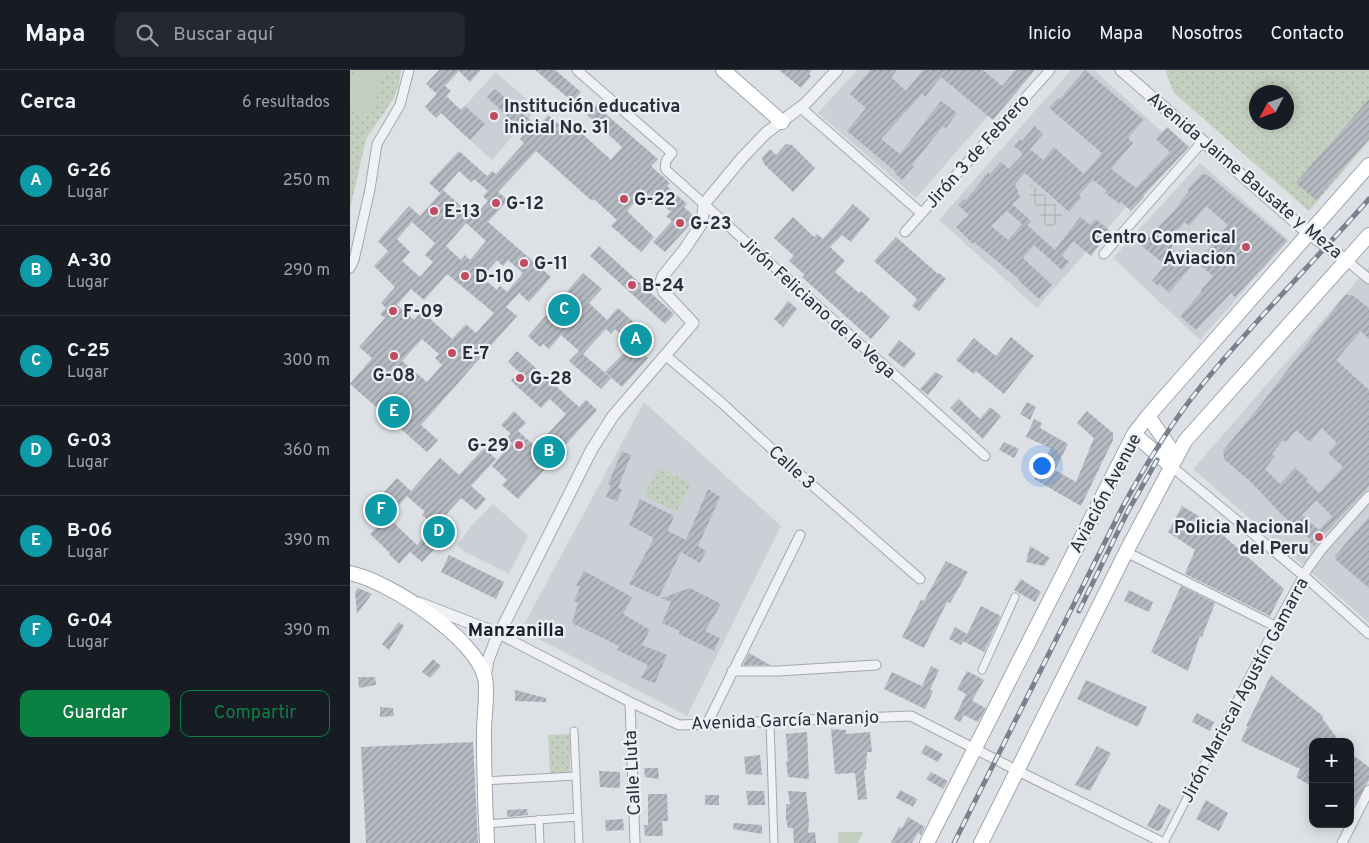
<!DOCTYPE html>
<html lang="es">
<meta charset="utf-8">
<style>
:root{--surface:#171b24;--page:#242831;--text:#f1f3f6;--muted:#9ea1a6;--line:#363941;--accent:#0b8043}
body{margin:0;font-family:Overpass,sans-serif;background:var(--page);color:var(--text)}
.controls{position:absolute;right:15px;bottom:15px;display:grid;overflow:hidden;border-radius:10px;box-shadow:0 2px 12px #0003}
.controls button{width:45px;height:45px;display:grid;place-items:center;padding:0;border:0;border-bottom:1px solid var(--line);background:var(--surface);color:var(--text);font:25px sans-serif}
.compass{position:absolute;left:899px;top:15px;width:45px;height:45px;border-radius:50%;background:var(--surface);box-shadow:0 2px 12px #0003;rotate:229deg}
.you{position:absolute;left:691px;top:395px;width:18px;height:18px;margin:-12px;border:4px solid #fff;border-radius:50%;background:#1a73e8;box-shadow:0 0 0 8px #1a73e833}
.badge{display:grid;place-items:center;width:32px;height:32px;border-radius:50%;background:var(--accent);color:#fff;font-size:16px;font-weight:700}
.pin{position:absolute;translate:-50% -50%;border:2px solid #fff;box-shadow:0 1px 5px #0006}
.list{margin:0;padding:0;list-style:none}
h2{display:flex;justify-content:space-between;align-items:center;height:65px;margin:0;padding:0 20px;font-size:21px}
h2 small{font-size:16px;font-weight:400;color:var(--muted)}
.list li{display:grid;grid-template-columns:32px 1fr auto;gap:15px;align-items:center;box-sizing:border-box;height:90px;padding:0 20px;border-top:1px solid var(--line)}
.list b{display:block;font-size:19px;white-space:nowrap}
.list p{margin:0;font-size:16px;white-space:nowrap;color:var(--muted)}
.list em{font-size:16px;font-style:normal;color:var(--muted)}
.actions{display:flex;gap:10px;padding:15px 20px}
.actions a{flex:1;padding:11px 0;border:1px solid var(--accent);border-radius:10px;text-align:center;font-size:18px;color:var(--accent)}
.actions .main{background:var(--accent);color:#fff}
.icon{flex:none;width:28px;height:28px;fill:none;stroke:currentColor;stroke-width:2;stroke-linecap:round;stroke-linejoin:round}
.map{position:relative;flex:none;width:1019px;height:773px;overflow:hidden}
header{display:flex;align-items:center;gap:30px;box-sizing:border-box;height:70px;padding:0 25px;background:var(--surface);border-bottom:1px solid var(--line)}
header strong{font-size:24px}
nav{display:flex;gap:28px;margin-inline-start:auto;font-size:18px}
.search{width:350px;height:45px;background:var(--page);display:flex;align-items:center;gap:12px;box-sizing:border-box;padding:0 18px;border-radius:10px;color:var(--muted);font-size:19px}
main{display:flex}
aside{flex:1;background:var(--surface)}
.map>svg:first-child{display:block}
</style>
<header>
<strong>Mapa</strong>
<div class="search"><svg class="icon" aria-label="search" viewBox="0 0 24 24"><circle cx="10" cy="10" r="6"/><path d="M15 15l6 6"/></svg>Buscar aquí</div>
<nav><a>Inicio</a><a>Mapa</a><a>Nosotros</a><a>Contacto</a></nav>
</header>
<main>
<aside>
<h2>Cerca<small>6 resultados</small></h2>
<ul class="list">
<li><span class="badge" style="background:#0f9aa8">A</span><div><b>G-26</b><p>Lugar</p></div><em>250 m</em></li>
<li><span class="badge" style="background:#0f9aa8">B</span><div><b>A-30</b><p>Lugar</p></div><em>290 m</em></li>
<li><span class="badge" style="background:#0f9aa8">C</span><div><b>C-25</b><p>Lugar</p></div><em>300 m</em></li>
<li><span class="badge" style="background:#0f9aa8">D</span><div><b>G-03</b><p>Lugar</p></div><em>360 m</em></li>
<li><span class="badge" style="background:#0f9aa8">E</span><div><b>B-06</b><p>Lugar</p></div><em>390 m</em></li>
<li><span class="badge" style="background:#0f9aa8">F</span><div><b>G-04</b><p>Lugar</p></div><em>390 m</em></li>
</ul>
<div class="actions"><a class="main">Guardar</a><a>Compartir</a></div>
</aside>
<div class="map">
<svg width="1019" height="773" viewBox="0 0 1019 773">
<defs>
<pattern id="industrial-grid" width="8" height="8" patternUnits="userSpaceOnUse" patternTransform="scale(1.25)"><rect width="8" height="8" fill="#cbd0d6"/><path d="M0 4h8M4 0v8" fill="none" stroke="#aeb3b8"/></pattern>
<pattern id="park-dots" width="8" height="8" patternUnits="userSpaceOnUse" patternTransform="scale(1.25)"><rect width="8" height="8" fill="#c3cfbf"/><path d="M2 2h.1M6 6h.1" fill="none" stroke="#a8b2a5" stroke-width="1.8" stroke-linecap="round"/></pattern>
<pattern id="building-hatch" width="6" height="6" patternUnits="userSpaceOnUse" patternTransform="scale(1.25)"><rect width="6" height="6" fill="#b5bac2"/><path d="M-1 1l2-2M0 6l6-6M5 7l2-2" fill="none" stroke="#93989f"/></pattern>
</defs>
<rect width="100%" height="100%" fill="#dde1e5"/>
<path fill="#cbd0d6" d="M507,0H678L566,128L468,43Z
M721,0H744L829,77L687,238L589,150Z
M146,2L187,39L142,90L100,52Z
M850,93L939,170L850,270L763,188Z
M1019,197V553L843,399Z
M294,332L431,456L337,646L171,560Z
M143,434L178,466L159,504L115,482L107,475L122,455Z"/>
<path fill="url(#industrial-grid)" d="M681,114L715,142L699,162L677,119Z"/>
<path fill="url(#park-dots)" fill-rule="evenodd" d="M0,0H51L49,14L44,28L16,69L0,139Z
M815,0H1019V71L959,141L824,23ZM906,22H936V52H906Z
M309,397L341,414L326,442L294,425Z
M220,664V702L200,704L198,665Z"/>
<path fill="#c3cfbf" d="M4,0H35L21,46L0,40V14Z
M488,762H513L508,773H488Z"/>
<path fill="url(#building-hatch)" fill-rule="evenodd" d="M89,0H131L120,12L109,1L95,16L101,21L96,26L111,40L115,36L135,54L120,70L91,43L86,48L75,37L87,24L76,14Z
M185,0H205L231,22L223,32Z
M429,0H462L459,4L461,6L451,18Z
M520,0H547L541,7L556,21L573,0H633L652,16L666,0H685L643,50L591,7L575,27L572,24L531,69L550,84L591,31L607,43L596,58L593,56L562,95L564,96L552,110L545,103L546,102L497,61L516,38L500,24Z
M735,0L794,50L778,68L783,73L761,99L786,118L820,82L806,69L817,57L839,77L793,126L794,127L781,141L771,132L770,134L755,123L757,121L743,110L729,125L731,128L719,142L675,103L665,114L670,127L662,134L681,151L677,155L705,180L730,147L740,155L746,149L760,161L741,186L723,171L712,186L719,192L712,200L684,175L673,188L702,215L689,229L668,210L669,209L624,172L623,174L606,157L619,145L608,135L614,129L616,130L638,103L640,104L651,92L659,99L673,84L664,76L670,69L672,71L685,56L693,64L680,79L693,90L704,77L734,104L752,83L699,38L708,28L710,29ZM657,141L672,154L658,170L641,156Z
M145,19L188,57L198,45L221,64L226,58L261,90L272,77L236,44L244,34L308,89L301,96L320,113L317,116L337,134L334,137L345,147V149L315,182L303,172L322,151L316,146L321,142L306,129L302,134L292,124L277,141L304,167L291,182L261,156L267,150L244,129L242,131L186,81L148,122L158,130L138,152L201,207L179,232L169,223L156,237L167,246L71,355L88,370L77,382L0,314L22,288L9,277L35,248L30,244L36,238L31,233L45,217L24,196L38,181L28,171L59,136L70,146L93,120L111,136L113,134L125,146L138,131L133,126L138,121L124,109L121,112L109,101L90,123L79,113L109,81L137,106L142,101L146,104L174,73L170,69L175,63L137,27ZM62,152L85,173L75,185L83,192L70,207L52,191L60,182L47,169ZM116,153L136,171L120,190L115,185L111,190L96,176ZM147,190L153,196L158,190L173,203L157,222L150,216L147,220L132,207ZM97,204L144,243L126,263L116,254L102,269L72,241L64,250L47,235L61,219L74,230ZM72,269L89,284L85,288L92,295L77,312L52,291Z
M1019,29V69L966,130L946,113Z
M436,74L442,75L465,98L443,122L414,94L412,88L420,79L426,85Z
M852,104L858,105L937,171L885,227L881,223L846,260L830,246L852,221L851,220L863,206L847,192L878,155L856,136L839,156L835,152L818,171L823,176L821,178L842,196L819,223L810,214L808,216L802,211L815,195L791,175L823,142L839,121L837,120Z
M503,134L520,149L501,172L492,165L480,177L495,191L485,202L509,223L511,221L540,247L521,269L452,207L455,205L439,191L444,186L424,168L443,147L464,167L467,164L473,169Z
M546,167L588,204L589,203L596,209L569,241L562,236L567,229L524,191Z
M249,176L324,244L315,254L240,186Z
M233,203L252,219L239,233L257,250L268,238L298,265L287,278L298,288L272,317L255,302L282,275L265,259L261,264L256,259L233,284L261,308L251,319L219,291L229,281L211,265L199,279L193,274L190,277L178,266Z
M995,225H1002L1019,238V269L1011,261L986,290L1019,320V416L964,476L959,472L961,470L932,445L902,413L874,389L873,381L913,332ZM972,358L987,373L978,383L993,397L969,423L956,411L958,409L945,398L930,414L915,399L925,386L922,384L933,370L936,372L946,360L960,372ZM966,430L982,446L969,460L952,445Z
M438,231L447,239L433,257L424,249Z
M661,267L684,286L654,324L626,301L624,304L606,290L624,268L646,286Z
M549,270L566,284L554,298L538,285Z
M167,281L229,337L236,330L247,340L212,379L218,384L211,393L205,388L168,429L152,415L157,410L142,396L162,373L156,368L161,364L151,355L164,341L176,353L168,361L186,377L216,344L200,329L191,338L161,311L169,302L158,292Z
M585,302L593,306L578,325L570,319Z
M609,329L630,349L640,337L651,346L633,369L600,338Z
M677,332L686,337L680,350L670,344Z
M737,341L763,363V370L731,436L684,409L701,378L676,367L684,349L692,353L690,358L718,374L705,400L726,412L744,368L727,353Z
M654,372L669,379L664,388L649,380Z
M134,378L146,389L121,416L136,429L126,440L111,428L93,448L104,458L72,492L60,482L49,494L39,484L40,483L20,464L28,456L14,444L47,408L61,421L90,388L109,405ZM57,426L75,442L72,445L80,452L77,455L81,459L67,475L38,447Z
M272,381L281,385L268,418L272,420L267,431L256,427L261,415L258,414Z
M358,419L370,427L348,476L356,481L350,493L331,482L309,527L279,514L304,468L279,455L290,429L324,446L318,461L336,470Z
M832,436L857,451L934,519L920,546L835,504L845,480L818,462Z
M1019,447V518L986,490L985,486Z
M680,476L700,488L694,496L676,492Z
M99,485L154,512L146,529L91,502Z
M596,491L618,502L600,533L597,532L574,578L552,567L571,530L574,531Z
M234,501L282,527L273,544L300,560L292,575L317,585L305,613L291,608L298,595L267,580L269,576L222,553L228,533L224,531L230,517L226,515Z
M671,509L691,522L685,532L664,520Z
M831,516L865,533L852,567L850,566L838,601L801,582Z
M8,518L22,524L7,544L5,522Z
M340,518L371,534L355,561L370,568L364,581L329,564L330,561L312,553L321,532L311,528Z
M779,520L803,532L799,542L774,531Z
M631,536L651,546L634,582L613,571L611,575L599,569L605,557L617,564Z
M49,552L54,556L39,580L32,574Z
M399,583L420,595H393Z
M83,589L91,596L80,608L72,602Z
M581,596L589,600L580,620L583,621L575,639L534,619L542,602L572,616Z
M617,601L634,610L622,631L636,638L628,652L614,645L610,652L604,649L616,624L607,619Z
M921,605L973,646L972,648L990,672H963V717L946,707L950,699L891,671L898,656H896Z
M8,607H25L26,615L9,618Z
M736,610L797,637L788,657L727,629Z
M165,620L196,628V632L165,631Z
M30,637L43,638L44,646L30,647Z
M847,643L864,652L860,661L842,652Z
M481,659L496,660V664L520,662L522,682H517L516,700H514L517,729L508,730L505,703L485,704Z
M457,662L459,709L438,707L436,691H438L436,664Z
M123,672L128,773H16L11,677Z
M576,675L593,684L588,692L571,683Z
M747,676L761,683L740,721L725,715Z
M1000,683L1019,697V710L1000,743Z
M410,685L412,705L396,704L394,687Z
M294,698H308L309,709L295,707Z
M249,701L270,702V718L250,717Z
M581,702L598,711L593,719L576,709Z
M550,720L567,729L563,737L546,728Z
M396,721H414L415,735H398Z
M438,721L456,722L459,750L458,763L465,762L466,773H444L443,758H438L436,749V734H440Z
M298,724H317L318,751H312L313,766H295L294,755H298Z
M355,725H369V735H355Z
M856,730L878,743L869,761L846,749Z
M809,734L821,740L811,759L808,761L797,756Z
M177,739L178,745L157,747V740Z
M558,747L575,757L571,765L568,763L562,773H541L549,757L552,758Z
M273,749L274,760L256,761L255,750Z
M384,753L412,755V764L383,759Z"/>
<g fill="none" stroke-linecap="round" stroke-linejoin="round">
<defs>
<path id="pedestrian" d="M632,600L665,527
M420,652L424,773
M224,661L229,773
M134,711L225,706
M189,749L190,773
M136,754L228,747
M814,773L925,556L953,505"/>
<path id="minor" d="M227,0L322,83C317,89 314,92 316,100L635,386
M451,38L571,143
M555,162L700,0
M754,184L853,71
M996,190L1019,209
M0,198L4,190L20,119L27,74L50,35L59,0
M315,285L372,333L438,394L570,509
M821,396L953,505L1019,564
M776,482L925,556
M953,505L971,480L1019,426
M149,564L280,632L329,655L561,646L668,701L814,773
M382,601H428L526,595
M280,632L285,773
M357,654L450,465
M992,773L1019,720"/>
<path id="tertiary" d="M771,0L959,164L996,190
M69,533L149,564
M135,608L138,590L145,572L242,379L263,346L343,253L314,222L311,212L313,206L334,180L352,153L354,134L392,88L416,63L455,34L487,0"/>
<path id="primary" d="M373,0L432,52
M798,346L820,378L821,396
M784,364L821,396
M0,503C39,511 126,568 135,608C138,619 134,649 134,662C134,699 135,736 137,773
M577,773L784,364L798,346L1019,95
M631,773L776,482L835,371L1019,165"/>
</defs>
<use href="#pedestrian" stroke="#a3a8ae" stroke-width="9"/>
<use href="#minor" stroke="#a3a8ae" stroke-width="11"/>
<use href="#tertiary" stroke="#a3a8ae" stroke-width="13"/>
<use href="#primary" stroke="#9da5b0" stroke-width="16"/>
<use href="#pedestrian" stroke="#eff1f4" stroke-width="7"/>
<use href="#minor" stroke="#eff1f4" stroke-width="9"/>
<use href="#tertiary" stroke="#eff1f4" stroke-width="11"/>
<use href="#primary" stroke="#fff" stroke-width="14"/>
<defs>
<path id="rail" d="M729,541L778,441L807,390
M604,773L773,436C796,394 821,353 852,315C904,251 964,192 1019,129"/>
</defs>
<use href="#rail" stroke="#78818d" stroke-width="5"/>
<use href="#rail" stroke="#eceff3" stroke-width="3" stroke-dasharray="9" stroke-linecap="butt"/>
</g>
<g fill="#c14c61" stroke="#eceff3" stroke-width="2">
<circle cx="144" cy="46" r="5"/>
<circle cx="274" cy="129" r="5"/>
<circle cx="146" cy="133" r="5"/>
<circle cx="84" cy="141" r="5"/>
<circle cx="330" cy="153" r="5"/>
<circle cx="896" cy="177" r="5"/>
<circle cx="174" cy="193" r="5"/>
<circle cx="115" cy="206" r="5"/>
<circle cx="282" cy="215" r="5"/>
<circle cx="43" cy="241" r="5"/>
<circle cx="102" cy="283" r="5"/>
<circle cx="44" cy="286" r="5"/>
<circle cx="170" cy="308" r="5"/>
<circle cx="169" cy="375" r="5"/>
<circle cx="969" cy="467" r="5"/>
</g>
<g text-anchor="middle" stroke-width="4.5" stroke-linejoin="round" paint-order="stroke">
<g font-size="18" font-weight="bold" fill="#282f3a" stroke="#eceff3" text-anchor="start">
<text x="154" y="42">Institución educativa<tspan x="154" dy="21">inicial No. 31</tspan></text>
<text x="284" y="135">G-22</text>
<text x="156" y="139">G-12</text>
<text x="94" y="147">E-13</text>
<text x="340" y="159">G-23</text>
<text x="886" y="173" text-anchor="end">Centro Comerical<tspan x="886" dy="21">Aviacion</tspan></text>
<text x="184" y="199">G-11</text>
<text x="125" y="212">D-10</text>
<text x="292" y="221">B-24</text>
<text x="53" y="247">F-09</text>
<text x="112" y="289">E-7</text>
<text x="44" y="311" text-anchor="middle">G-08</text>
<text x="180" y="314">G-28</text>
<text x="159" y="381" text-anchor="end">G-29</text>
<text x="959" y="463" text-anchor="end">Policia Nacional<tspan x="959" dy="21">del Peru</tspan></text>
</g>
<g font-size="18" fill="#282f3a" stroke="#eceff3">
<text transform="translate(627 81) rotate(-48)" y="6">Jirón 3 de Febrero</text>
<text transform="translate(895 105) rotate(40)" y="6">Avenida Jaime Bausate y Meza</text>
<text transform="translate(468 237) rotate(42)" y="6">Jirón Feliciano de la Vega</text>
<text transform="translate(442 397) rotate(42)" y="6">Calle 3</text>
<text transform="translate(755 423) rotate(-62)" y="6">Aviación Avenue</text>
<text transform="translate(894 620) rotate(-62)" y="6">Jirón Mariscal Agustín Gamarra</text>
<text transform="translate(435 650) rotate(-2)" y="6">Avenida García Naranjo</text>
<text transform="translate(282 703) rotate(-93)" y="6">Calle Lluta</text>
</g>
<g font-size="19" font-weight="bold" fill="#1a202b" stroke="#eceff3">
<text x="166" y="566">Manzanilla</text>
</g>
</g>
</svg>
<div class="controls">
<button>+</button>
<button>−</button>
</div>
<svg class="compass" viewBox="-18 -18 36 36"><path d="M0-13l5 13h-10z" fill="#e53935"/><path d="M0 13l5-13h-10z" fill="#9ea1a6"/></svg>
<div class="you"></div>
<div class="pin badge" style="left:286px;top:270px;background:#0f9aa8">A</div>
<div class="pin badge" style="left:199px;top:382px;background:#0f9aa8">B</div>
<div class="pin badge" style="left:214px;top:240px;background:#0f9aa8">C</div>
<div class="pin badge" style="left:89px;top:462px;background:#0f9aa8">D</div>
<div class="pin badge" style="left:44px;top:342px;background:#0f9aa8">E</div>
<div class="pin badge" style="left:31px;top:440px;background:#0f9aa8">F</div>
</div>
</main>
